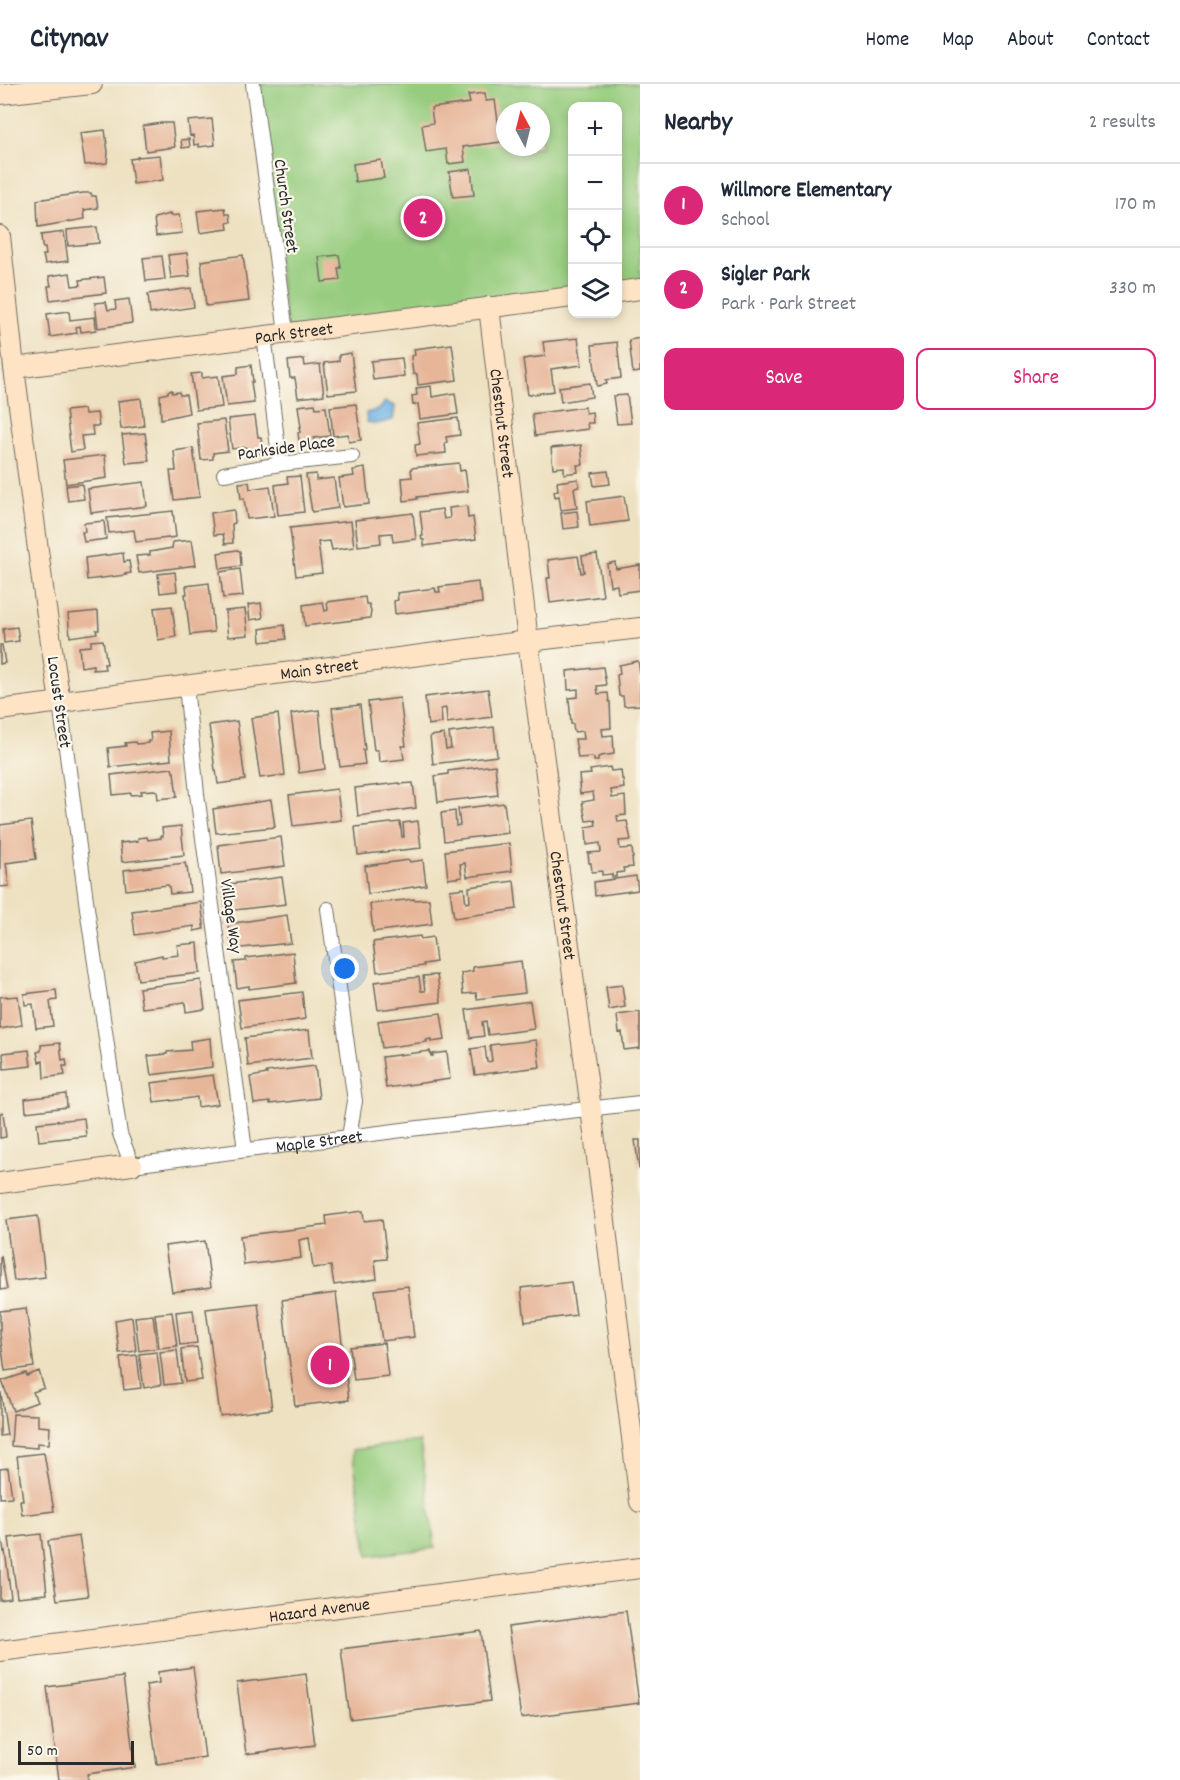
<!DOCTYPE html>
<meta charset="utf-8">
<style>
:root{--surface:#fff;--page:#f2f2f3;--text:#1f2937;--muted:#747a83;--line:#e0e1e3;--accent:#db2777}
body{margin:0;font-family:Dekko,sans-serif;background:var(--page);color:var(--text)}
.controls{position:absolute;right:18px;top:18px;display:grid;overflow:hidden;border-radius:12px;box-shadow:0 3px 9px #0003}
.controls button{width:54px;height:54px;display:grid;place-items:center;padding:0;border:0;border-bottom:2px solid var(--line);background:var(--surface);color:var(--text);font:30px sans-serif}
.compass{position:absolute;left:496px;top:18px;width:54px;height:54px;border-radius:50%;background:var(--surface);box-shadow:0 3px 9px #0003;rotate:353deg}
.scale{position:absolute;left:18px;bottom:15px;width:116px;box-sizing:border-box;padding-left:6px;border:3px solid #2b2b2b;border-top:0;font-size:16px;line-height:21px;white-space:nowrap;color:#2b2b2b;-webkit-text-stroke:4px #fbf7ec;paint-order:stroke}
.you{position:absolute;left:345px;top:885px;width:21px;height:21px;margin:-15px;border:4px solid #fff;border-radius:50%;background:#1a73e8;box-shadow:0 0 0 9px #1a73e833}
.badge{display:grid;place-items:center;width:39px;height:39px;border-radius:50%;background:var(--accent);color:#fff;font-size:20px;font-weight:700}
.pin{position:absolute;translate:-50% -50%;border:3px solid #fff;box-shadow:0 2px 6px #0006}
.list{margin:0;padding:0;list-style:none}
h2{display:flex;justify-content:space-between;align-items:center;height:78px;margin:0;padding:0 24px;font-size:26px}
h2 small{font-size:20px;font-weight:400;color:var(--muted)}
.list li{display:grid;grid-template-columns:39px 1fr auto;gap:18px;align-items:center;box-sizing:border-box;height:84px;padding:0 24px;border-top:2px solid var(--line)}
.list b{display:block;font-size:22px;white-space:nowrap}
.list p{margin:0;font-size:20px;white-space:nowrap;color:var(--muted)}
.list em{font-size:20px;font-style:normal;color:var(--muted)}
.actions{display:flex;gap:12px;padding:18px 24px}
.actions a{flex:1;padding:14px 0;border:2px solid var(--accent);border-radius:12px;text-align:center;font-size:21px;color:var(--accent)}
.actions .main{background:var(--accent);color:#fff}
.icon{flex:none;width:33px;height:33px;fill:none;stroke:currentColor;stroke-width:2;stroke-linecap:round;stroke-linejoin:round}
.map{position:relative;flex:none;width:640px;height:1696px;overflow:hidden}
header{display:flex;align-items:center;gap:36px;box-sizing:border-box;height:84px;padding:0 30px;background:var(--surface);border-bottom:2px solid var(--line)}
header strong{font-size:28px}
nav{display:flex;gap:33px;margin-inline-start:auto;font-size:21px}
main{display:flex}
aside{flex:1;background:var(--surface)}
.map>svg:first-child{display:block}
</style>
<header>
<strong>Citynav</strong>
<nav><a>Home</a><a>Map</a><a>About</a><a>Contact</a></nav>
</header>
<main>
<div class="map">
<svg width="640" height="1696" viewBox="0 0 640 1696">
<rect width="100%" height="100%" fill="#fbf7ec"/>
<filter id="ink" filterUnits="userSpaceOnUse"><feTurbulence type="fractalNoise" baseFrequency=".0167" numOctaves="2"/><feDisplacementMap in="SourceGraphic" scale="12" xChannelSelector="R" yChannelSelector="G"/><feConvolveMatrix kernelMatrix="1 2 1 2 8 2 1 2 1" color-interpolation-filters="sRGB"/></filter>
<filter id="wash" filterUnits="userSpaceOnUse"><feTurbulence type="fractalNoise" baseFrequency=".008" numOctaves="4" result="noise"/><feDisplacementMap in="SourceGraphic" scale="24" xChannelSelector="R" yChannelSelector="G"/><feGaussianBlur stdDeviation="1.35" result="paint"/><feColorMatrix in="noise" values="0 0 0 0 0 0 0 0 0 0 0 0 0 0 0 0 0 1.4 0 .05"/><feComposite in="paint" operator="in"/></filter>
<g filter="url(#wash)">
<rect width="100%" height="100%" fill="#eee1c1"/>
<path fill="#96cc7e" stroke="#607c54" stroke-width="1.5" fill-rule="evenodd" d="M257,0H640V206L618,208V22H572V214L287,250ZM505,27H541V63H505Z
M420,1357L435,1464L368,1472L352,1366Z"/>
<path fill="#70b4e6" stroke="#4e7088" stroke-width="1.5" d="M385,318L395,322L393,336L376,340L367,338L366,329L380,325Z"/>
<g id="blocks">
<path fill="#e7b699" d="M485,9L486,17L495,16L501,58L463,63L465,78L448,80L446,65L426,68L422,41L433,39L431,24L470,19L468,11Z
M212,35L215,61L199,63V60L194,61L193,51L190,52L188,37Z
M161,39H172L175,63L146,67L143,42Z
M105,46L108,68L107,79L85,81L80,49Z
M189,55L190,63L182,64L181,56Z
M160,71L163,96L133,100L130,75L137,74V73Z
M381,76L384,94L355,98L353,80Z
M471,85L474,111L453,113L449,88Z
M83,109H91L92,112H96L98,124L84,126L85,135L38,143L37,116Z
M225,124L226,130H230L231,138L227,139L228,145L200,149L197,127Z
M170,130V132L179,131L182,149L156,152L154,134Z
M97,143L99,159L68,162L67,146Z
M64,148L68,177L45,180L43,171H46L45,164H43L42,162L41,151Z
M187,169L190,192L171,194L168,171Z
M243,171L249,217L206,222L201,177Z
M339,171L341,184H338L340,196L322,198L319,173Z
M162,172L165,195L146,197L143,174Z
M70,189L72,202L81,201L80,196L104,193L106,209L50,216L48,202H51L49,192Z
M191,204L194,223L150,230L148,210Z
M129,215L132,239L98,244L95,219L106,218L108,226L116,225L115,217Z
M69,227L70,236L95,233L96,246L81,248L80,242L76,243L77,249L50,253L47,230Z
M578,254L582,281L551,285L554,307L528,311L523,275L545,272L543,258Z
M640,254V288L633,289L629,256Z
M617,258L621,294L606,296L607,300L597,302L592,261Z
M452,260L457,296L418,301L417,290H413L411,272L415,271L414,265Z
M351,269L356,307L328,310L324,279L339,277V271Z
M402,274L404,292L373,296L371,277Z
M304,275L305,282L320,280L324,311L298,314L295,294H290L288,277Z
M251,281L253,298H251L254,319L227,322L223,292L238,290V283Z
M202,289V294L218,292L222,323L196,326L191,290Z
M590,299L592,313L561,318L559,303Z
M431,302L432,313L455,309L458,330L420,335L418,320L413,321L412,312L417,311L416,304Z
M172,306V309L179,308L180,311H186L189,329L161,335L160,311L168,309V307Z
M627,311L631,339L617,340L613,312Z
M141,314L144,342L121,345L118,317Z
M315,320L316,324L326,323L330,352L314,354L315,362L300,364L298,349L300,348L299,343H301L298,322Z
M356,320L361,356L349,358L348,350L333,352L330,323Z
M585,323L586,329L592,328L593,339H587L588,345L535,352L532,330Z
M84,325L85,330L97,329L99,342H92L93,351L81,352L83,366L71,368L66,327Z
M255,332L258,353H261L263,369L247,371L246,363L232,365L228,335Z
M458,334L460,351L446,353L447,358L445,359L446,369L416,372L415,361L420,360L417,339Z
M224,336L228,367L213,369V375L201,376L197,339Z
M145,349L149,377L126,379L122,351Z
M581,361L583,381H577L578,388L564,390V383L553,384L551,364Z
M193,364L200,413L174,416L170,387H176L174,367Z
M105,371L107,394L66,400L63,376Z
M459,379L460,387L465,386L468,407L417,413V415L404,417L402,394L412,393L411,384Z
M365,384L369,420L343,423L339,394L354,392L353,386Z
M608,387L610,400L594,402L592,389Z
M316,390V396L334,394L338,424L312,428L306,391Z
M300,392L304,428L278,431L275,401L288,399L287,393Z
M578,395L579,403L574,404L577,424L561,426L559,412L555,413L554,407L558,406L557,398Z
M144,398L147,422L91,429L88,405Z
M249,398L250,405L270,402L274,432L247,435L244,415H241L239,399Z
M82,400L84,415L68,417L66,402Z
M624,412L628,437L590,442L587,417Z
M467,422L468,434L473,433L476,455L424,462V456H422L421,452H423L420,428L442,425L444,435L450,434L449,424Z
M234,426L235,439L232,440L233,459L225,460L223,450L214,451L211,429Z
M173,427L176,453L136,458L134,446L109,449L107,434Z
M577,427L579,443L563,445L561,429Z
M413,429L416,455L393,458L392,449L380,450L381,459L358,462L355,436Z
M104,437L106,455L84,458L82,448H85L84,439Z
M351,437L354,463L332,466L330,457L318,458L322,489L296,492L290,444Z
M192,456L196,481L139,489L136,472L150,471V468L172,464L173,458Z
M237,466L240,467L241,482L220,485L218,469Z
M123,469L124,478L129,477L131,489L125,490L126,491L87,496L85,474Z
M597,470L603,512L550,519L547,494H550L548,476L578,472L581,489L584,488L582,472Z
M615,478L616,485L640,481V506L618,509L617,501L610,502L607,480Z
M240,485L243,512L223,514L220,488Z
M175,488L177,507L160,509L158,490Z
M478,498L479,507H481L482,519L395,530L394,517L398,516L397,509L435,504L436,508H440L439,503Z
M209,499L214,548L190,551L185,510H187L186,502Z
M365,513L366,520H369L371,527L370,534L305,542L303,521L323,518L325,527L328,526L327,518Z
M261,519L263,534L250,536L248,521Z
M172,522L176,553L158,556L154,524Z
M245,525L248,551L228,553L225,527Z
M98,527L99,546H96L97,549L70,553L68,530Z
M284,541L286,555L261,558L260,545Z
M17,543L19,557L4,559L3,545Z
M103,556L107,580H104L105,585L93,586V581L81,583L79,563L91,562V557Z
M0,561H2L5,579L0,580Z
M638,577L640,589V621L624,622L623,612H619L617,591L620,590L619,581Z
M603,583L606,601L597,602L598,610L608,609L609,618H610L611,644L602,645L603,652L613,651L614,670L601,672L598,673V677H594V674L592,673L578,674L575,655H584L583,647L574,648L573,640H571L569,614L578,613V605L568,606L567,587Z
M488,605L492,633L447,639L446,624L441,625L442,639L428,641L425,613Z
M400,614L406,662H402L404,675L379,678L378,666H374L368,618Z
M360,621L365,666H363L365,680L340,683L332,624Z
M319,626L325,685L299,689L291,630Z
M278,630L285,691L260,694L251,634Z
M237,637L245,696L218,700L216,686H215L209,641Z
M494,643L497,672L433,680L430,652L444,650L446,665L451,664L449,649Z
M169,647L171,676L110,683L108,664L126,662L125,659L135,658L136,660L148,659V657H151L150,649Z
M495,681L498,711L438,718L435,692L448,690V687Z
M610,683L611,687L621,686L622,695H623L624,704L611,706L612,714L625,712L626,731L617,732L618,738L627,737L631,756L619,757L620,765L632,764L633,774H632L633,783L623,784L624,788L616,789V793H612V790L602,791V787L592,788L591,779H589L588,769L601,768L600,759L587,761L586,743L596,741L595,736L586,737L582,718L594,716L593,708L580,710L579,700H580L579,691L591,690L590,686Z
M172,684L173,688H174L177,713L158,715L157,707L154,706L141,707L142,710L131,711V709L113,711L111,691Z
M399,699L400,700L413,699L416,724L358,732L355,704Z
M337,705L341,736L293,742L289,711Z
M271,716L275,743L216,749L213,725Z
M504,719L508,749L444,757L441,729L455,727L456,742L460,741L458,725Z
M31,737L36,775L6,779L9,802L0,803V741Z
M418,737L421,764L358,771L355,743L400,738L402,753H404L403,739Z
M181,742L184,771L122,778L120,759L138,757V754L147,753L148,756L161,754V752H163L162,744Z
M281,753L285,782L221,790L218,761Z
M509,759L512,787L467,793L465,779L460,780L462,793L448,795L445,767Z
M409,776L410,778L423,776L426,801L368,810L365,782Z
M185,779L186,783H187L190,808L170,810L169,802L168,801L126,806L124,786Z
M636,792L638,806L595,812L594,798Z
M282,793L286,820L226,827L223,801Z
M514,797L517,825L454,834L450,806L464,804L466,819L470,818L469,803Z
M414,815V816L429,815L432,840L373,848L370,820Z
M201,818L204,841H203L204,845L194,847V842L135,851L132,827Z
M287,831L291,859L232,865L228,840Z
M420,852L421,855L433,853L436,878L423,880L424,882L377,888L373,858Z
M198,859L200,889L138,896L135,877L162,871V873L179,871L177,861Z
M293,868L296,899L249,905V902L237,904L234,878L246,877V874Z
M521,877L525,909L477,915L476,909L463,910L461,889L473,887V883Z
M437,891L441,918L378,926L374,898L419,893L421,907H425L423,892Z
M201,896L205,925L186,928L185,918L170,920V921L142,924L139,904Z
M622,901L625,923L609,926L606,903Z
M56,906L57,916L50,917L53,942L36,944L33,920L25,921L24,910Z
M302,908L305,935L242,944L238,916Z
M7,912V913L18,912L22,941L0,945V913Z
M530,917L534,945L488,951L486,937L482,938L484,952L470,954L466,926Z
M640,928V964L624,966L622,948L619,949L617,931Z
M441,929L445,956L431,958V955L426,956L427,958L382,964L378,937Z
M309,946L312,974L248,982L245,954Z
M210,954L212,983L151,991L148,972L167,970V968L191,966L190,957Z
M536,956L540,983L475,991L471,965L485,963L487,978L492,977L490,961Z
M60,959L62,976L66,975L67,982H63L65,991L44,994L43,977L39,978L37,968L41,967V961Z
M29,966L31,982L4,985L3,969Z
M430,967L431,972H433L432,970L447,968L450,995L386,1004L382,973Z
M315,982L319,1014L270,1020V1018L254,1020L250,993L267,990L266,988Z
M213,991L218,1020L198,1023L197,1013L171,1017V1016L154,1018L151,999Z
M66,1010L67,1023L26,1028L25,1015Z
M3,1028L6,1053L0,1054V1029Z
M84,1034L86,1052L39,1057L37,1039Z
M635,1056H640V1085H639Z
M363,1127L364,1137L382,1135L387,1175L375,1176L377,1195L334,1201L331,1182L313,1184L309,1154L299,1156L301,1174L244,1181L240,1152L327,1141L326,1132Z
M38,1132L45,1193L14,1197L6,1136Z
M205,1157L211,1203L172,1208L165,1162Z
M1,1172L7,1205L0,1206V1173Z
M571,1198L576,1231L525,1238L521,1204Z
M408,1202L414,1253L382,1257L375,1206Z
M336,1209L349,1316L295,1322L282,1216Z
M258,1219L272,1325L220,1332L206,1225Z
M26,1224L34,1283L5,1287L0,1251V1227Z
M193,1226L197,1259L180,1261L176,1228Z
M172,1228L177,1262L159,1264L155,1230Z
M153,1231L157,1264L139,1267L135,1233Z
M132,1233L136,1267L119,1269L115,1236Z
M384,1259L388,1292L354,1296L350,1263Z
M197,1263L202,1296L185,1298L181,1265Z
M177,1266L181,1299L164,1301L160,1268Z
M157,1268L161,1301L144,1304L139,1270Z
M137,1271L141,1304L124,1306L120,1273Z
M39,1287L44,1304L33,1308L37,1318L13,1327L2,1297L26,1289L27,1292Z
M1,1309L7,1351L0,1352V1310Z
M13,1330L38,1331V1342L50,1343L49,1360L37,1359V1364L11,1362Z
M44,1369L54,1427L22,1431L20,1416H23L17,1372Z
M8,1384L12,1413L0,1414V1385Z
M41,1450L47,1510L17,1513L9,1454Z
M79,1452L88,1512L57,1516L48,1457Z
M0,1455H2L4,1468L5,1467L11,1514L0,1516Z
M626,1527L639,1619L521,1634L508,1543Z
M481,1547L490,1617L350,1635L341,1565Z
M193,1583L205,1673L157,1680L146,1601L159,1599L158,1588Z
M306,1590L315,1661L246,1670L237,1599Z
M123,1593L135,1683L87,1690L88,1696H59L47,1603Z"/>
</g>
</g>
<g filter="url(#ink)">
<use href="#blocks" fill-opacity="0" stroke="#6f6b60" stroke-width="1.5"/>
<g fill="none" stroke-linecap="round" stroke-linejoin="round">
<defs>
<g id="street">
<path d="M253,0L286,248"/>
<path d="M264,251L280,380"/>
<path d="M224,390L280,380L352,372"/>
<path d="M186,602L197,710L245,1066"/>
<path id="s1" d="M60,618L87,824L120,1050L132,1081L410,1045L640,1019"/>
<path d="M328,825L355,1017L349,1053"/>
</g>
<g id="secondary">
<path d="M0,10L92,0"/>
<path d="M0,152L14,284L44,511L60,618"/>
<path d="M618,208L640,205"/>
<path id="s2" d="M489,223L528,557L591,1025L640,1418"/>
<path id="s3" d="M14,284L572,213"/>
<path id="s4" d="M0,626L528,557L640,544"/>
<path d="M0,1099L132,1081"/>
<path id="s5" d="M0,1567L640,1484"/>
</g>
</defs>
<use href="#street" stroke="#6f6b60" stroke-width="16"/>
<use href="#secondary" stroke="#6f6b60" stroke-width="22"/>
<use href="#street" stroke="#fff" stroke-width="14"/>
<use href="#secondary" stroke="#fee4c5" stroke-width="20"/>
</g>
</g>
<g text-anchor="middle" stroke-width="4.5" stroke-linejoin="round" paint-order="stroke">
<g font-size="18" fill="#2b2b2b" stroke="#fbf7ec">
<text transform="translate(287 122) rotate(82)" y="6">Church Street</text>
<text dy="6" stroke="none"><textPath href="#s3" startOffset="282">Park Street</textPath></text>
<text dy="6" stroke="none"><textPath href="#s2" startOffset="117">Chestnut Street</textPath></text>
<text transform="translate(286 363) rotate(-8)" y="6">Parkside Place</text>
<text dy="6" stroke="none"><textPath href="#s4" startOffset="322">Main Street</textPath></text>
<text transform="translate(60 618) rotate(82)" y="6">Locust Street</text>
<text dy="6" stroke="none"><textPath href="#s2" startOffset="603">Chestnut Street</textPath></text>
<text transform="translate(232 832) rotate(82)" y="6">Village Way</text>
<text dy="6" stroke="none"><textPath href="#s1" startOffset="658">Maple Street</textPath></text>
<text dy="6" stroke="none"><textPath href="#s5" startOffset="322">Hazard Avenue</textPath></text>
</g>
</g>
</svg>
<div class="controls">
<button>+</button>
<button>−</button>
<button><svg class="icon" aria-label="locate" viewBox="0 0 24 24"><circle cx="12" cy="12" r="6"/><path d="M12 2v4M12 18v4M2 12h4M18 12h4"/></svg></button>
<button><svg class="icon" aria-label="layers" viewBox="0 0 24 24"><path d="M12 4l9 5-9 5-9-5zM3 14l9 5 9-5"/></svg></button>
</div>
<svg class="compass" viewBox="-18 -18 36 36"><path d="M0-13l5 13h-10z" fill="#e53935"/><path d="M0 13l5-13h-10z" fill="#747a83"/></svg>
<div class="scale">50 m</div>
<div class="you"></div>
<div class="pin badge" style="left:330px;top:1281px">1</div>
<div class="pin badge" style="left:423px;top:134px">2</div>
</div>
<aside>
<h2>Nearby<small>2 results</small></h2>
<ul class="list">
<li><span class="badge">1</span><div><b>Willmore Elementary</b><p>School</p></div><em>170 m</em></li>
<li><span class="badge">2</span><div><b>Sigler Park</b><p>Park · Park Street</p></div><em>330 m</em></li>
</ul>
<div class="actions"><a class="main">Save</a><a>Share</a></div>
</aside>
</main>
